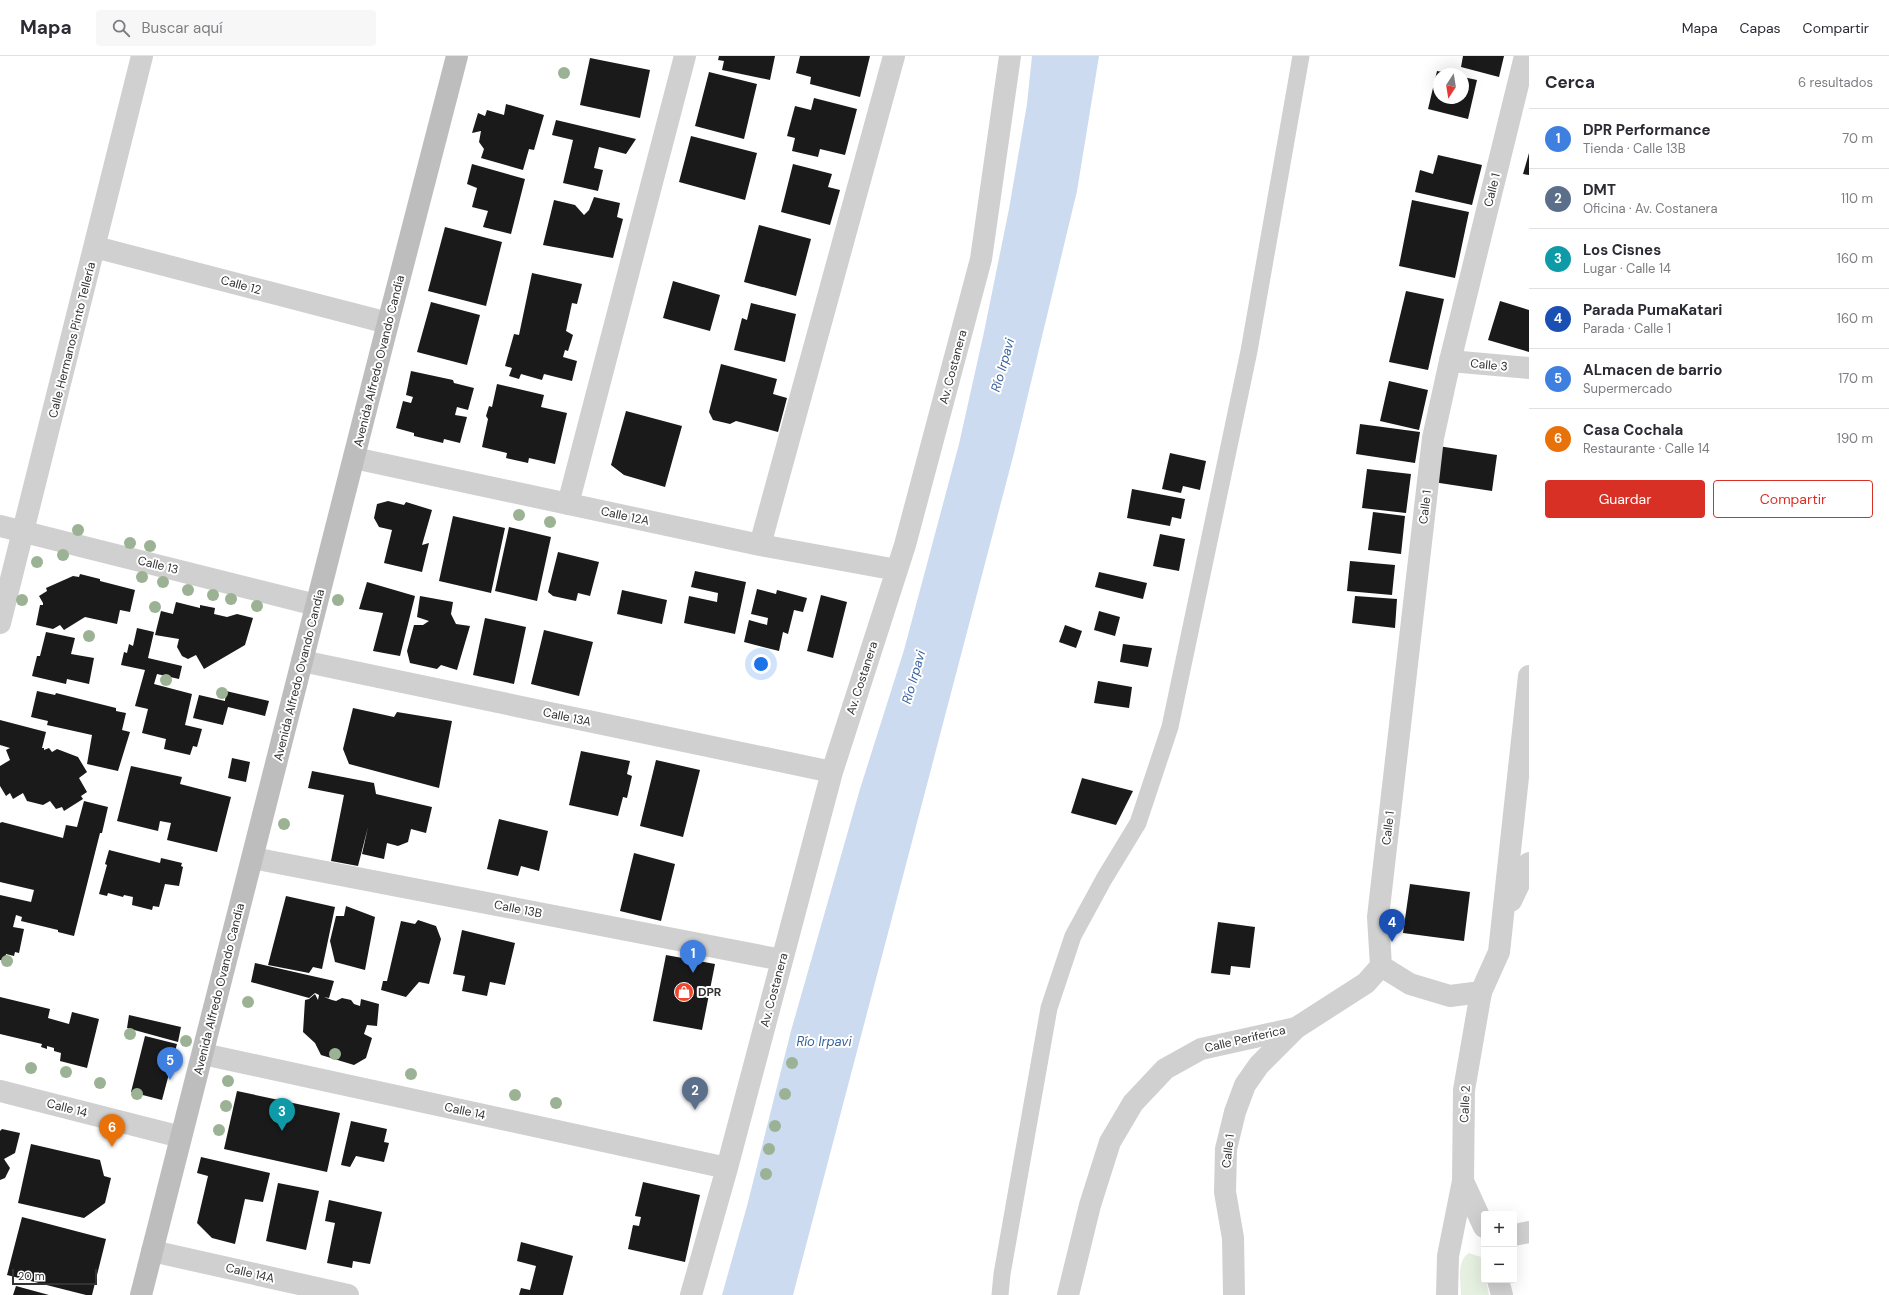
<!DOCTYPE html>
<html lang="es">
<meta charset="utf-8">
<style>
:root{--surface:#fff;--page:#f7f7f7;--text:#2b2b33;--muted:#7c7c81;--line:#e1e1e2;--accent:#d93025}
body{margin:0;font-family:"DM Sans",sans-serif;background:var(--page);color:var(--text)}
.controls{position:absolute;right:12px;bottom:12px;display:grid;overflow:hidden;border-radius:4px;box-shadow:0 4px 16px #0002}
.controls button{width:36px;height:36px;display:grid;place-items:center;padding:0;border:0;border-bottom:1px solid var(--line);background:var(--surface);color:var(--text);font:20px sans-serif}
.compass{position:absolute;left:1433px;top:12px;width:36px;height:36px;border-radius:50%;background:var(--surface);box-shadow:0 4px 16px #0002;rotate:192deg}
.scale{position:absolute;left:12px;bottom:10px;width:85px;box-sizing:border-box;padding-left:4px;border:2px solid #333;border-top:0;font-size:11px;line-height:14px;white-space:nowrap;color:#333;-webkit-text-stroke:3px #fff;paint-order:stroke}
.you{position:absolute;left:761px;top:608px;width:14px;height:14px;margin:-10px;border:3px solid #fff;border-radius:50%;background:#1a73e8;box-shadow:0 0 0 6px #1a73e833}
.badge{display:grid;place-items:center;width:26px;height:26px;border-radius:50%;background:var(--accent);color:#fff;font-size:13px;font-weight:700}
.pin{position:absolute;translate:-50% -33px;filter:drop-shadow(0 1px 2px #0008)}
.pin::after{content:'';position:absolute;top:21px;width:14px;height:12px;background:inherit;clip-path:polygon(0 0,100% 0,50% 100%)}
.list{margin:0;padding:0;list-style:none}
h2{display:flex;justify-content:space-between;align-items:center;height:52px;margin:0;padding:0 16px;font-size:17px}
h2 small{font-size:13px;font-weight:400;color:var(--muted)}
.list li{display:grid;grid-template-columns:26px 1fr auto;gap:12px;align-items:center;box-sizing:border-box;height:60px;padding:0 16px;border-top:1px solid var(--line)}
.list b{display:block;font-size:15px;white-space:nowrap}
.list p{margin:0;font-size:13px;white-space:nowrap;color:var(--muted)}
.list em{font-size:13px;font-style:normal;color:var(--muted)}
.actions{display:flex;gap:8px;padding:12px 16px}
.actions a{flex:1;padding:9px 0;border:1px solid var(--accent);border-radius:4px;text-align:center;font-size:14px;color:var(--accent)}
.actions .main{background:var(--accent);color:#fff}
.icon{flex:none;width:22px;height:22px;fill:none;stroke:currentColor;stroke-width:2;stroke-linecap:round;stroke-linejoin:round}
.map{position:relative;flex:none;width:1529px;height:1239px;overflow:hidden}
header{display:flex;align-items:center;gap:24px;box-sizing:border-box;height:56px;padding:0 20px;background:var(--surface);border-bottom:1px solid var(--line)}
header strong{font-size:19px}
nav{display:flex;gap:22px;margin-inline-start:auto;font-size:14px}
.search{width:280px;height:36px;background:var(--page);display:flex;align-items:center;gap:10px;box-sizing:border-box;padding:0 14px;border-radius:4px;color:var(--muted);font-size:15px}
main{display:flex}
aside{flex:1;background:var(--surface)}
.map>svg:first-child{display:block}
</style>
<header>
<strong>Mapa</strong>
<div class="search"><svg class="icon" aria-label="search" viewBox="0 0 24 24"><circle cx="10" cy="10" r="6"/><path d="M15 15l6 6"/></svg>Buscar aquí</div>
<nav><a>Mapa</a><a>Capas</a><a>Compartir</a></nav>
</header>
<main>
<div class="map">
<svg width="1529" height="1239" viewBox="0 0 1529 1239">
<rect width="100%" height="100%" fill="#fff"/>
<path fill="#e6f0e1" d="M1469,1197L1481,1201L1484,1224H1486L1489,1239H1461C1461,1226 1456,1205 1469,1197Z"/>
<path fill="#cddbf0" d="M1032,0H1099L1077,135L1014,397L793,1239H722L747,1150L791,975L860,733L904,594L959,388L984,276L1009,153L1027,48Z"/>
<path fill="#1a1a1a" d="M719,0H775L770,24L722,14L724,5L718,4Z
M800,0H870L860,41L810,28L811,21L796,17Z
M1463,0H1504L1499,21L1461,11Z
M590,2L650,14L640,62L580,49Z
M1437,15L1449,17L1439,18V42H1463V21L1477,24L1468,63L1428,53Z
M709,16L757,28L744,83L695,70Z
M814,42L857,53L845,99L820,93L818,101L792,95L795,82L787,80L795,50L811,54Z
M506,48L544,59L534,94L529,93L523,114L481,102L484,93L479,86L481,75L472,77L478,57L485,60L487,54L504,59Z
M556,64L636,83L626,98L599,91L594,112L603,114L598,135L563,127L573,84L552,79Z
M691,80L757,97L745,144L679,126Z
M1529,97V119L1523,118Z
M1438,99L1482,109L1472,149L1415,136L1420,114L1433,118Z
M472,108L525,123L511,178L483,171L488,155L472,151L477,132L467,128Z
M793,108L832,118L828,131L840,134L830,169L781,156Z
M594,141L620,147L617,161L623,163L613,202L543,189L554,144L575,149L584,159L589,154Z
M1412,144L1469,156L1455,222L1399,210Z
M759,169L811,183L796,240L744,226Z
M445,171L502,186L486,250L428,235Z
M532,217L582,228L577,248L572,247L566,275L573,279L568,295L565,294L563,301L577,305L572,325L544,318L542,324L521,318L519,323L509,320L512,312L505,310L514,278L519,279Z
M673,225L720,239L710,275L663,262Z
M1406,235L1444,243L1428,314L1389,306Z
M1500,245L1529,254V296L1488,284Z
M431,246L480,259L467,309L417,296Z
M751,247L796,258L785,306L734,294L742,262L747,264Z
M721,308L777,323L773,338L787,342L778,376L736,365L730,368L713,364L709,356Z
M411,315L453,324L454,327L474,332L468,354L457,351L455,359L467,361L460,387L444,383L443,387L414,380V377L396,372L403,345L411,347L413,341L406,339Z
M1389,325L1428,334L1419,374L1380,365Z
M497,328L544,339L541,351L567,357L555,408L529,402L528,407L506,402L507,397L482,391L488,363L486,360L489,350L492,351Z
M626,355L682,370L665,431L624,419L611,409Z
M1360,368L1420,376L1415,407L1356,398Z
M1438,390L1497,399L1492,435L1433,426Z
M1170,397L1206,405L1200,434L1183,430L1181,437L1162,433Z
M1367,413L1411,418L1406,457L1362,452Z
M1132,433L1185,443L1181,463L1172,461L1170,470L1127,462Z
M388,445L404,449L406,446L432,454L422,489L429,487L422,516L384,507L392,474L379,471L374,462L377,448Z
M1373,456L1405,460L1401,498L1368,494Z
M453,460L505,472L491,537L439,525Z
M509,471L551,481L537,545L495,535Z
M1160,478L1185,483L1179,515L1153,510Z
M558,496L599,506L590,540L578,537L576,545L553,540L548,536Z
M1350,505L1395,509L1392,539L1347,535Z
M695,515L746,526L735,578L684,567L689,540L717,546L718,537L691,531Z
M1099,516L1147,527L1143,543L1095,531Z
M80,518L100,523V525L135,534L130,556L120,554L117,568L85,561L64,574L60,569L53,573L36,569L40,549H43V547L39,540L47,535L46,532L73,520L79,521Z
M367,526L415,540L400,600L373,595L383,557L359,553Z
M757,533L776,538L777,534L807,542L803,556L794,554L788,578L783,576L779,595L744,586L749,564L767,569L768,562L751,558Z
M622,534L667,544L662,568L617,558Z
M821,539L847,546L833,602L807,595Z
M420,540L453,546L451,558L456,568L470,570L457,614L441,609L437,613L410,607L407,595L414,569H423L429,565L417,561Z
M1355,540L1397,543L1395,572L1352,567Z
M176,546L200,552V549L215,552L214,558L227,561L237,558L253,562L245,589L204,613L196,599L188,603L182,600L177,591L179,583L155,579L161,555L173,558Z
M1099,555L1120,561L1115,580L1094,574Z
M485,562L526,571L514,628L473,619Z
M1065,569L1082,575L1076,592L1059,586Z
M137,572L154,576L148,602L182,610L179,623L157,618L154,628L192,638L185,669L202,673L197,691L193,690L190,699L164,693L166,683L142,677L148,653L135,650L145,614L121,609L124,596L127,597L129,588L133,590Z
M544,574L593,586L579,640L531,628Z
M46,576L75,582L71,598L94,602L89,628L67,623L66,628L32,620L37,600H40Z
M1123,588L1152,592L1148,611L1120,606Z
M1098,625L1132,631L1129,652L1094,647Z
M37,635L55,639L56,637L116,652V655L126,657L122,674L130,676L118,715L87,708L92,679L47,669L48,665L31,661Z
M226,635L269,645L265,660L228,651L223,669L193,662L199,639L225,645Z
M353,652L394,661L397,656L452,665L439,732L349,708L343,693Z
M0,664L46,676L42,692H44V694L49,692L52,696L57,693L78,701L87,716L79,722L87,736L81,740L83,743L64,755L62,751L56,753L50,745L43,749L27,745L23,737L13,743L10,737L6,740L0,730V710L10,704L6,694L10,692L0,689Z
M581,695L630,705L627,718L632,720L627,742L623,741L618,760L569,749Z
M232,702L250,706L246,726L228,722Z
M656,704L700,714L683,781L640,770Z
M131,710L182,721L180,728L231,741L217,796L167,784L171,767L160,765L158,775L117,765Z
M312,715L374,727L376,738L432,751L426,777L411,773L408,786L398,790L387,787L384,803L362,798L368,771L358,810L331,805L344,739L308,732Z
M1082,722L1133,735L1116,769L1071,757Z
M84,745L108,751L102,777H100L74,880L58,876V874L21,865L22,861L16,859L13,871L24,873L19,897L15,896L14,900L6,898L5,905L0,904V839L31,846L34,834L0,826V767L2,766L63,782L66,769L77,771Z
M499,763L548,775L539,815L521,810L518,820L487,813Z
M109,794L160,807L161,802L182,807L181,810L183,811L179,830L165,828L159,851L153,850L152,854L132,849L133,841L124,839L123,841L108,837L107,840L99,838L107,809L105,808Z
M634,797L675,808L661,865L620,855Z
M1410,828L1470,836L1464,885L1403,877Z
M286,840L335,851L322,913L313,911L309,917L268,909Z
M346,850L375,861L365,914L335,906L330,885L336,860H344Z
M418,864L436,870L441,883L429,928L419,926L406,941L381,934L383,925H387L401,865L415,868Z
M1218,866L1255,871L1250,912L1231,910L1230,919L1211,917Z
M462,874L515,887L505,929L490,926L487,940L462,935L465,920L453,918Z
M666,899L715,908L702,974L653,965Z
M255,907L334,925L329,942L324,941L332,944L336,945L342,942L351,944L354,948L360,950L361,943L379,948L377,970L367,969L364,978L372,982L366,1002L354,1009L321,999L315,987L303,976L305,944L309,943L315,938L318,944L319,939L315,937L309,942L251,926Z
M0,941L50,953L46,971L48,962L69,968L72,956L99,963L87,1012L60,1005L61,997L54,995V992L47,990V993L41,991L42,988L0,978Z
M129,959L181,971L178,986L127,972Z
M145,980L177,988L162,1044L131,1036Z
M237,1035L340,1057L327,1116L224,1093Z
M351,1065L387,1073L384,1086L389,1087L384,1106L356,1100L350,1111L341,1109Z
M2,1073L20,1077L15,1097L4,1103L10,1112L5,1122L0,1124V1075Z
M31,1088L100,1104L104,1120L111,1122L105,1147L84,1162L18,1147Z
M201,1101L270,1117L263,1146L245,1143L235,1188L212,1182L197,1167L208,1120L197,1117Z
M643,1126L700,1139L685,1206L628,1193L633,1169L639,1170L641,1161L635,1160Z
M278,1127L319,1135L306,1194L266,1185Z
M329,1144L382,1156L370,1208L353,1205L352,1212L327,1207L335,1167L325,1165Z
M22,1161L106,1183L92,1239H86L7,1219Z
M521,1186L573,1200L563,1239H519L521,1232L530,1234L536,1210L517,1205Z
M16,1230L49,1239H13Z"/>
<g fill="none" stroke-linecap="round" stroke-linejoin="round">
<path stroke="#d0d0d0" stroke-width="17" d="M1000,1239L1002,1218L1049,952L1073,880L1104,823L1138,767L1170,671L1249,295L1301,0"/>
<path stroke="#d0d0d0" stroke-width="22" d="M95,191L388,267
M1450,305L1529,312
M354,402L760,489L897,514
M568,448L685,0
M0,470L316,549
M760,489L894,0
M0,567L142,0
M302,605L832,716
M253,802L782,904
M203,998L727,1112
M0,1035L181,1081
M1463,1125L1484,1171
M1514,1179L1529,1176
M152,1195L348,1239
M1498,1224L1502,1239
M691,1239L727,1112L832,716L905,489L981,203L1010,0
M1234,1239L1233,1182L1225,1136L1226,1093L1235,1056L1245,1029L1259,1009L1296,972
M1447,1239L1448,1200L1463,1125L1464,1034L1481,936"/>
<path stroke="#d0d0d0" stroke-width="22" d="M1511,845L1529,807
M1381,910L1378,861L1433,382L1450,305L1525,0
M1381,910L1410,928L1450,940L1481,936L1499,896L1529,620
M1068,1239L1090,1149L1110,1086L1133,1047L1165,1013L1201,993L1296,972L1366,927L1381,910"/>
<path stroke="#bdbdbd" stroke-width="22" d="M141,1239L388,267L457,0"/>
</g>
<g fill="#9cb294">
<circle cx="564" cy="17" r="6"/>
<circle cx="519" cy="459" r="6"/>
<circle cx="550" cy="466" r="6"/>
<circle cx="78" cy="474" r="6"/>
<circle cx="130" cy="487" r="6"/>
<circle cx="150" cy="490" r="6"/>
<circle cx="63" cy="499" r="6"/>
<circle cx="37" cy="506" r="6"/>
<circle cx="142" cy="521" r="6"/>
<circle cx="163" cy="526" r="6"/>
<circle cx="188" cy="534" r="6"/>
<circle cx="213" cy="539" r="6"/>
<circle cx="231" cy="543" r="6"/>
<circle cx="22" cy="544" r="6"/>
<circle cx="338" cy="544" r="6"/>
<circle cx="257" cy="550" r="6"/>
<circle cx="155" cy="551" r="6"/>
<circle cx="89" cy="580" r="6"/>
<circle cx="166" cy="624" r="6"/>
<circle cx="222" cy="637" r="6"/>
<circle cx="284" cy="768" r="6"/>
<circle cx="7" cy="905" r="6"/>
<circle cx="248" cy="946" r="6"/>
<circle cx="130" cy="978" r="6"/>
<circle cx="186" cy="985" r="6"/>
<circle cx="335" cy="998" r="6"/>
<circle cx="792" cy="1007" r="6"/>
<circle cx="31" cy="1012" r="6"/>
<circle cx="66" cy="1016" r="6"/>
<circle cx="411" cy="1018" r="6"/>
<circle cx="228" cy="1025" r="6"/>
<circle cx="100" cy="1027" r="6"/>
<circle cx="137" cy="1038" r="6"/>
<circle cx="785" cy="1038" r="6"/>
<circle cx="515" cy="1039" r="6"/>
<circle cx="556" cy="1047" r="6"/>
<circle cx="226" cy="1050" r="6"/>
<circle cx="775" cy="1070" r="6"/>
<circle cx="219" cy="1074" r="6"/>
<circle cx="769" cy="1093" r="6"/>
<circle cx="766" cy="1118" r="6"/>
</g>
<defs>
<symbol id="shop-disc" viewBox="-11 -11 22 22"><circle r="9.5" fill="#f1452e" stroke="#fff"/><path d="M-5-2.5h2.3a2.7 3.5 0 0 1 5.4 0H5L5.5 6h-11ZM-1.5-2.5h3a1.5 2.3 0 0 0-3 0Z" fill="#fff"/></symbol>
</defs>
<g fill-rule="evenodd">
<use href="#shop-disc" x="673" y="925" width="22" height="22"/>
</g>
<g text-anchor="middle" stroke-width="4" stroke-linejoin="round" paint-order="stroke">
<g font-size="12" fill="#333" stroke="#fff">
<text transform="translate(1492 134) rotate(-76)" y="4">Calle 1</text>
<text transform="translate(241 229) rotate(15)" y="4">Calle 12</text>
<text transform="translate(72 284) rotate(-76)" y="4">Calle Hermanos Pinto Tellería</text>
<text transform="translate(379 305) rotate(-76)" y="4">Avenida Alfredo Ovando Candia</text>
<text transform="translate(1489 309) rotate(5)" y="4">Calle 3</text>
<text transform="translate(953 311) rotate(-75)" y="4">Av. Costanera</text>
<text transform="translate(1425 451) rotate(-83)" y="4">Calle 1</text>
<text transform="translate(625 460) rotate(12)" y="4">Calle 12A</text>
<text transform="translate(158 509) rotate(14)" y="4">Calle 13</text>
<text transform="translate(299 619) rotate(-76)" y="4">Avenida Alfredo Ovando Candia</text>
<text transform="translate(862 622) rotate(-72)" y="4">Av. Costanera</text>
<text transform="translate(567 661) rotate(12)" y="4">Calle 13A</text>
<text transform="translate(1388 772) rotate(-83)" y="4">Calle 1</text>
<text transform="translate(518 853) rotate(11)" y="4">Calle 13B</text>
<text transform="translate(219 933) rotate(-76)" y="4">Avenida Alfredo Ovando Candia</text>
<text transform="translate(774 934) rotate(-75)" y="4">Av. Costanera</text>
<text transform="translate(1245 983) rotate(-13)" y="4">Calle Periferica</text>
<text transform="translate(1465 1048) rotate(-87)" y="4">Calle 2</text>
<text transform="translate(67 1052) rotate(14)" y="4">Calle 14</text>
<text transform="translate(465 1055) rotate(12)" y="4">Calle 14</text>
<text transform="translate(1228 1095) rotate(-83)" y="4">Calle 1</text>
<text transform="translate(250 1217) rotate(13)" y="4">Calle 14A</text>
</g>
<g font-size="12" font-weight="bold" fill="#333" stroke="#fff" text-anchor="start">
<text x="698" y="940">DPR</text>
</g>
<g font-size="13" font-style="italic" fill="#39629c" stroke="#fff">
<text transform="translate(1002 309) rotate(-74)" y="5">Río Irpavi</text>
<text transform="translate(913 621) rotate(-74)" y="5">Río Irpavi</text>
<text x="824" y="990">Río Irpavi</text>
</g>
</g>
</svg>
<div class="controls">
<button>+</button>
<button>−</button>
</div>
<svg class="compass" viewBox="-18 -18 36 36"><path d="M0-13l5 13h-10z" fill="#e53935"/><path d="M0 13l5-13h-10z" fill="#7c7c81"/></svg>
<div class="scale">20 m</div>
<div class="you"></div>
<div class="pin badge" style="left:693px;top:917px;background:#3f7fe0">1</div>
<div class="pin badge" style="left:695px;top:1054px;background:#5c6f8a">2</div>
<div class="pin badge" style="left:282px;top:1075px;background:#0f9aa8">3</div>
<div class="pin badge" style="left:1392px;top:886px;background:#1a4fb4">4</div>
<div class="pin badge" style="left:170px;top:1024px;background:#3f7fe0">5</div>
<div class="pin badge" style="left:112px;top:1091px;background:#e8710a">6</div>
</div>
<aside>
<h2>Cerca<small>6 resultados</small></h2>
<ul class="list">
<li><span class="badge" style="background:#3f7fe0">1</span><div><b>DPR Performance</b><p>Tienda · Calle 13B</p></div><em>70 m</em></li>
<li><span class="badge" style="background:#5c6f8a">2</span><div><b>DMT</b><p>Oficina · Av. Costanera</p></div><em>110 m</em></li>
<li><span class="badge" style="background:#0f9aa8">3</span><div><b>Los Cisnes</b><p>Lugar · Calle 14</p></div><em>160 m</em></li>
<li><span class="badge" style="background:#1a4fb4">4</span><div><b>Parada PumaKatari</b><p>Parada · Calle 1</p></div><em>160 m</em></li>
<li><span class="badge" style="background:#3f7fe0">5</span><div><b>ALmacen de barrio</b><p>Supermercado</p></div><em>170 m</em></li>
<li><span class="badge" style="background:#e8710a">6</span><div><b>Casa Cochala</b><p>Restaurante · Calle 14</p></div><em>190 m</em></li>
</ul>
<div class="actions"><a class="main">Guardar</a><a>Compartir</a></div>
</aside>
</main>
